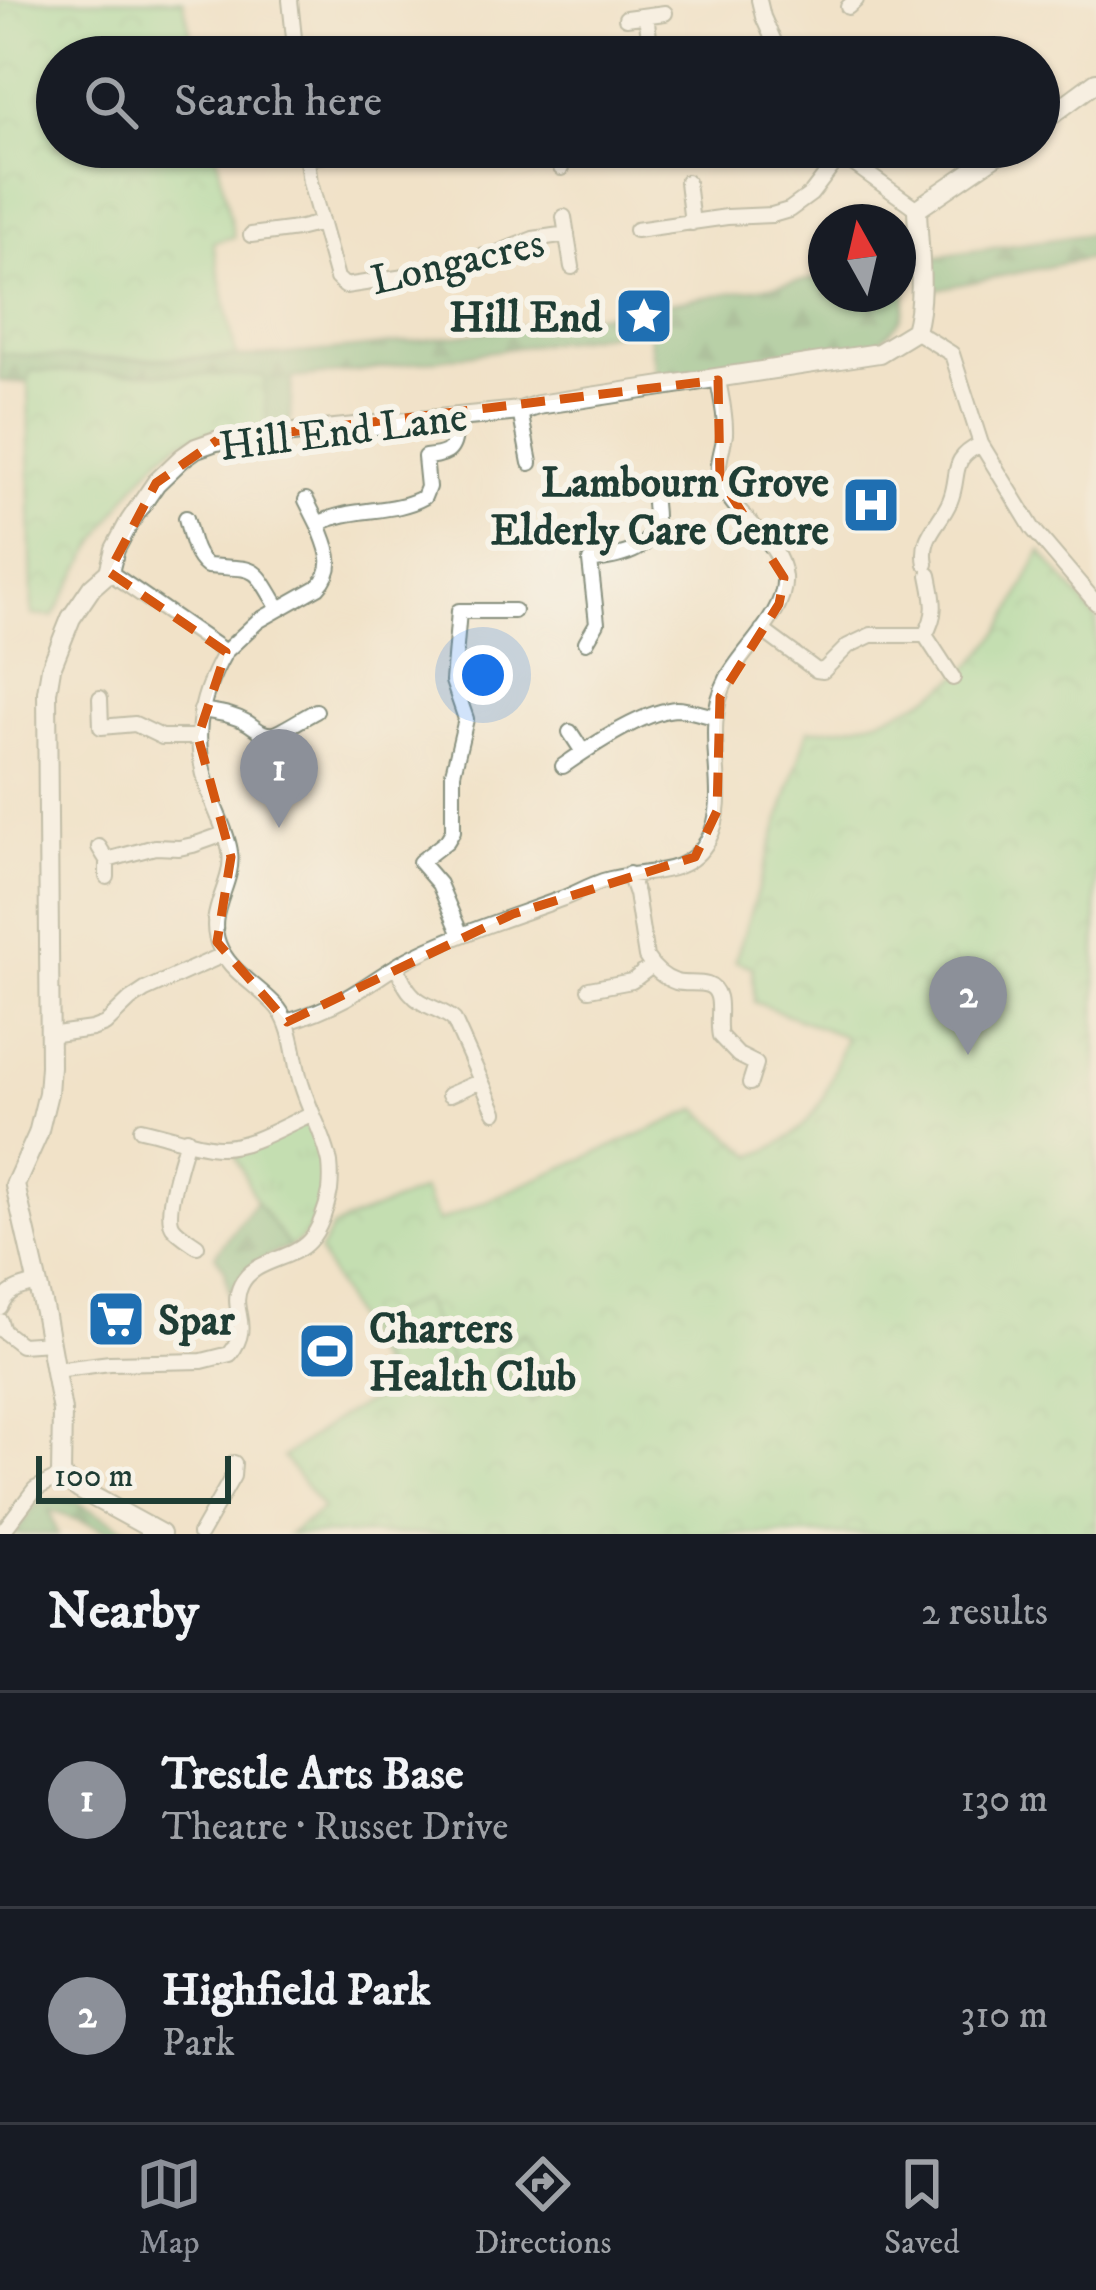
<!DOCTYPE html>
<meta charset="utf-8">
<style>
:root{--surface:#171b24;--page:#20242c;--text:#f1f3f6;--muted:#9ea1a6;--line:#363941;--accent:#8c9099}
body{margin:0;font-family:"IM FELL DW Pica",serif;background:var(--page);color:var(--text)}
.compass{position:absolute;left:808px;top:204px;width:108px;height:108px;border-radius:50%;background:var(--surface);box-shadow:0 3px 9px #0004;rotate:352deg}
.scale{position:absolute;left:36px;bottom:30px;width:195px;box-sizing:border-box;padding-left:12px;border:6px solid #1f3d34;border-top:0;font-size:33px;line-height:42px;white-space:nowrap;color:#1f3d34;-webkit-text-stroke:9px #f7f3e8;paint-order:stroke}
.you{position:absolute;left:483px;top:675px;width:42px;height:42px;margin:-30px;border:9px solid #fff;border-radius:50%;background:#1a73e8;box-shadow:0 0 0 18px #1a73e833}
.badge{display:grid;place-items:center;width:78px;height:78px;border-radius:50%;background:var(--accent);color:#fff;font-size:39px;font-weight:700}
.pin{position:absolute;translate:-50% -99px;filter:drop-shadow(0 3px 6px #0008)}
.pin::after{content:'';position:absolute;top:63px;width:42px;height:36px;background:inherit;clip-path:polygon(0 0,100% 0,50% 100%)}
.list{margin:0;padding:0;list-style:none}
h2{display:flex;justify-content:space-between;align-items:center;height:156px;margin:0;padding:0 48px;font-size:51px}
h2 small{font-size:39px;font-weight:400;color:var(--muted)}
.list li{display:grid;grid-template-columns:78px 1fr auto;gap:36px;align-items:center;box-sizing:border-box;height:216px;padding:0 48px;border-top:3px solid var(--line)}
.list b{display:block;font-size:45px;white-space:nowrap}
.list p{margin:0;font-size:39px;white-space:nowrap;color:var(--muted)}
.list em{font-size:39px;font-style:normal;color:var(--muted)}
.icon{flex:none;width:66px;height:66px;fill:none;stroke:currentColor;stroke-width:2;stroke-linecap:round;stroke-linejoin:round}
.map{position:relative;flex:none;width:1096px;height:1534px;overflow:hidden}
.search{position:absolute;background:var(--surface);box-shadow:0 3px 9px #0004;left:36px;right:36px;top:36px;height:132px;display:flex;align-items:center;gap:30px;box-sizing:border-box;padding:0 42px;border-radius:66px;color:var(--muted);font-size:45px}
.sheet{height:588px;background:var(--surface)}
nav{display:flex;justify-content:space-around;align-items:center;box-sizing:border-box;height:168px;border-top:3px solid var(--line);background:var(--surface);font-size:33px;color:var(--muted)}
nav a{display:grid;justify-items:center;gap:6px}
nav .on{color:var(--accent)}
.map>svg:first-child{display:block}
</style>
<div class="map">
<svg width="1096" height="1534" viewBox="0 0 1096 1534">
<defs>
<pattern id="grass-tufts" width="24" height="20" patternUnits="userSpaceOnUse" patternTransform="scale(3)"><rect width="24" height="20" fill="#8fda96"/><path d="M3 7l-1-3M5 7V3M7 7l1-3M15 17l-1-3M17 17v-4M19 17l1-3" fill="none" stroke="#7bbc82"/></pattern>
<pattern id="forest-firs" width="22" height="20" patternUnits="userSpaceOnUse" patternTransform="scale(3)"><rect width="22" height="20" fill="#73ba7f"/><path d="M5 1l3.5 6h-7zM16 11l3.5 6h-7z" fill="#5e9869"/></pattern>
<pattern id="park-crowns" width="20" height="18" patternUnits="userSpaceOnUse" patternTransform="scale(3)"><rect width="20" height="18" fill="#8fda96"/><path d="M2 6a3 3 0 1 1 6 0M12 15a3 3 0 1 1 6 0" fill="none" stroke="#7bbc82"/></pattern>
</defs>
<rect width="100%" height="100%" fill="#f7f3e8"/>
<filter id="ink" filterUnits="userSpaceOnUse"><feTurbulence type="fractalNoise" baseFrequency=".00833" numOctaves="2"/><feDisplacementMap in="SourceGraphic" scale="24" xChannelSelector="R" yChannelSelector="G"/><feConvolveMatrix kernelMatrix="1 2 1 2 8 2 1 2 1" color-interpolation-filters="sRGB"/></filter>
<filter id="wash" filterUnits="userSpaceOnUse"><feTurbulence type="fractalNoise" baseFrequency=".004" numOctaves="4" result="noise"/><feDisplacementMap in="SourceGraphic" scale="48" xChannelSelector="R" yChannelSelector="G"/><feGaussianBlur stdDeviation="2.7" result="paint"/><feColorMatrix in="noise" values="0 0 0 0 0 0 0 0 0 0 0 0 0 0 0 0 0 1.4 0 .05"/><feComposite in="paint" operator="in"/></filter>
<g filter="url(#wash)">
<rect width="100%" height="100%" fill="#f1e2c8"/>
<path fill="url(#grass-tufts)" stroke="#578c65" stroke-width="3" d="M303,1124L314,1130C328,1169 331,1225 289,1247L256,1201L234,1153Z"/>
<path fill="url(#forest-firs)" stroke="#497c5a" stroke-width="3" d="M1096,233V257L928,291L924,258Z
M904,257C906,306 914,319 868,347L656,378L648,328L360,371L292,378L290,424L216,433L194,441L123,416L37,405L28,383L0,381V353C276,380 554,320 826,277V294H898V258Z
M256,1201L289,1247C259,1260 242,1264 230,1298L225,1270L215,1255Z
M53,1500L76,1502L136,1534H117L49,1510L58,1534H15L36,1504Z"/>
<path fill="url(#park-crowns)" stroke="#578c65" stroke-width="3" d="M0,0H183L196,57H57V147H215L234,237L213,242L236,356C157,359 79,361 0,353Z
M31,371L264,376L267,427C240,430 210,429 185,440C140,458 78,573 53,617L32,615L28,383Z
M1041,551L1096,619V1534H289L323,1509L283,1457L341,1416L391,1391L319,1252L333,1227L423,1190L438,1222L698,1109L754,1156C818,1131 825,1098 845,1037L754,1002L753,967L735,961L808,730C885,728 959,693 1002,628C1017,604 1028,576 1041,551Z"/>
<path fill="#8fda96" stroke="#578c65" stroke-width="3" d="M422,1299L451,1361L393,1388L364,1326Z
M524,1333L559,1383L531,1402L496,1353Z"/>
</g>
<g filter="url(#ink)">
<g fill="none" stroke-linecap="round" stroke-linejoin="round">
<defs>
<path id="minor" d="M290,0L296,57
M759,0L763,17L781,57
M848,7L856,0
M646,16L652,57
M626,18L665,13
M538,45L539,57
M305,147L310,182L337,278L345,286L411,276L448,263L495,254L533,239L567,234
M558,147L561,168
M830,147L917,209
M306,158L379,147
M687,182L692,223
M564,217L572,267
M636,230L727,217L772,215L789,210L811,194L840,156
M251,235L297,229L321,223
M915,331L952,354L981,444L1033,529L1096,603
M520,411L530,463
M306,500L318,524
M186,518C191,535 193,555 207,566C259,570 252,563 279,609
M926,564C920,535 940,525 950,501C961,474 948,460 981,444
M762,630L816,670L823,671L848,646L871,635H925L953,678
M925,635C938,613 934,600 929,575
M586,642L597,623L590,561C618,556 655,553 655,517C655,504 651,500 659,490L720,478
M225,652L258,621L318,587C338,566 327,548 318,524C351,506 392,515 424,497L428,487L425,457C444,455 454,454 455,432
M100,698L101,727L135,724L162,737H198
M201,710C218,713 233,714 248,723C256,728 263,736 274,734C281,732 306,716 316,711
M570,732L583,752
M563,766C590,747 643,711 676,709C688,709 702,714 714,717
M99,847L107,860V877
M107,860L155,847L179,848L193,845L224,834
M629,874L636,894L646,957C653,968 664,978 676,982C690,986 713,977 718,997C721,1009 717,1023 720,1036L738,1055L756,1064L750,1083
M461,935L439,884L420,862L447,841L453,831V773L466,719L453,681L459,611H514
M396,966C401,975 404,986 411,993C422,1007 441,1008 454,1020L495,1112
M589,989L632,981L652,966
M287,1022C307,1016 327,1008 346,998C370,985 391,967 416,955C463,932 512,917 561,899C575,894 588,886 603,881C641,868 685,881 708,840C734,795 698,734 727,679C743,649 787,613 784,577C780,536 732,518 720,479C716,464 723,449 725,434C726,416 721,397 718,380
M49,1035L92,1029L105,1024L130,1000L145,990L223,955
M449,1095L481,1081
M141,1129C166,1134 195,1146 219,1147C250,1148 283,1126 311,1114
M187,1139C182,1157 163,1212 173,1227C178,1234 190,1241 197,1246
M0,1307C7,1290 20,1287 37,1283
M0,1321L3,1331L21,1345L50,1343
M55,1370L110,1363L202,1361L230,1354C254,1323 228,1311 241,1285C253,1259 291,1261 309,1241C320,1230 327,1206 330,1191C331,1182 331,1172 330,1163C325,1137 310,1112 302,1086C293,1061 295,1030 278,1008C260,987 234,975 221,950C202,913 235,886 230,852C228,835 218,817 212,800C191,745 196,703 225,652L109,572
M1,1534L35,1489L61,1476
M200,1534L233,1476L234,1463"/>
<path id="tertiary" d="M1039,124L1096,82
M161,1534L79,1489L61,1476L62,1411L45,1316L15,1185L38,1134L48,1093L50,1066L47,692L51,668L71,618L92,587L109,572L115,549L130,521L156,483L182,458L196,448L216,441L231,439L520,411L538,405L879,353L915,331C926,291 918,250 917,209L1008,147"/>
</defs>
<use href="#minor" stroke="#88907e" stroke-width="18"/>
<use href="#tertiary" stroke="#88907e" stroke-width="22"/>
<use href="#minor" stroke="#fff" stroke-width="14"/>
<use href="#tertiary" stroke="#fff" stroke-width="18"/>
</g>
</g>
<path d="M0 0H1096V1534H0ZM718,380L720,478L784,578L779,604L720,697L717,811L695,857L513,914L287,1022L217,942L231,857L198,737L226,652L109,572L156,483L216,441Z" fill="#f1e2c8" fill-opacity=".55" fill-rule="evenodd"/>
<path fill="none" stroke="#d45610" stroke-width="9" stroke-dasharray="24 15" stroke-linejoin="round" d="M718,380L720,478L784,578L779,604L720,697L717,811L695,857L513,914L287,1022L217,942L231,857L198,737L226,652L109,572L156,483L216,441Z"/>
<defs>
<symbol id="sight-square" viewBox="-11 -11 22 22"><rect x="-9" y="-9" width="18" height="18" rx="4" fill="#1f6fb2" stroke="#f7f3e8"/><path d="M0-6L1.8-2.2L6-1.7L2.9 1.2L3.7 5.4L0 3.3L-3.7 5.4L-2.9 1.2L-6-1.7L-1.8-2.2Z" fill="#fff"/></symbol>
<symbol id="hospital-square" viewBox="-11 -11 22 22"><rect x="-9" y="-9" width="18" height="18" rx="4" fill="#1f6fb2" stroke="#f7f3e8"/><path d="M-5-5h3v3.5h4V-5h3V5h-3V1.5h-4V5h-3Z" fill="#fff"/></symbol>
<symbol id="supermarket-square" viewBox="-11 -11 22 22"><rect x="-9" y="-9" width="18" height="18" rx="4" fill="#1f6fb2" stroke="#f7f3e8"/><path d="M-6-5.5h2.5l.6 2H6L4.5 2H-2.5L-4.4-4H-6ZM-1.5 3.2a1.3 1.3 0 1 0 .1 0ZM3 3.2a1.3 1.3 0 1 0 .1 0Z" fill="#fff"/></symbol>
<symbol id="stadium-square" viewBox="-11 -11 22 22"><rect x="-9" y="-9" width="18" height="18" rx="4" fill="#1f6fb2" stroke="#f7f3e8"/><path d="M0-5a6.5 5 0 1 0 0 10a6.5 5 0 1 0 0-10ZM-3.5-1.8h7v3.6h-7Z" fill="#fff"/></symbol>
</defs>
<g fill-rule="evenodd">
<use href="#sight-square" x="611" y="283" width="66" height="66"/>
<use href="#hospital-square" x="838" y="472" width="66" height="66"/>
<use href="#supermarket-square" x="83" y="1286" width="66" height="66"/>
<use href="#stadium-square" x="294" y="1318" width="66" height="66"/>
</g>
<g text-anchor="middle" stroke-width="12" stroke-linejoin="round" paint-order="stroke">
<g font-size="42" fill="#1f3d34" stroke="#f7f3e8">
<text transform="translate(457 260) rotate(-13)" y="15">Longacres</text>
<text transform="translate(343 430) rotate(-7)" y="15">Hill End Lane</text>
</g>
<g font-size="42" font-weight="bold" fill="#1f3d34" stroke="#f7f3e8" text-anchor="end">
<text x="602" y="331">Hill End</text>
<text x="829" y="496">Lambourn Grove<tspan x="829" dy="48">Elderly Care Centre</tspan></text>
<text x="158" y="1334" text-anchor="start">Spar</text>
<text x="369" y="1342" text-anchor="start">Charters<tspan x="369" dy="48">Health Club</tspan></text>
</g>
</g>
</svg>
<svg class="compass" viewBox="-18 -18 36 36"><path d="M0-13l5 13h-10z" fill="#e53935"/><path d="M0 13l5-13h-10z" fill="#9ea1a6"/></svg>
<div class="scale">100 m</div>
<div class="you"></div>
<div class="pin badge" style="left:279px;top:828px">1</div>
<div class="pin badge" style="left:968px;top:1055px">2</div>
<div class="search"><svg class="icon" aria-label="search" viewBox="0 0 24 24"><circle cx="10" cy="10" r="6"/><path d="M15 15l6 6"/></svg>Search here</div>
</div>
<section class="sheet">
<h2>Nearby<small>2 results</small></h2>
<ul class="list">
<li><span class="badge">1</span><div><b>Trestle Arts Base</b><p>Theatre · Russet Drive</p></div><em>130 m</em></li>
<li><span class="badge">2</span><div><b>Highfield Park</b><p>Park</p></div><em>310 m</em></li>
</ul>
</section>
<nav>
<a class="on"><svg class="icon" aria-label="map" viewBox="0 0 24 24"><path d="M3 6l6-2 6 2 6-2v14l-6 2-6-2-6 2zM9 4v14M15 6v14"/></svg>Map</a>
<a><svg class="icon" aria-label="directions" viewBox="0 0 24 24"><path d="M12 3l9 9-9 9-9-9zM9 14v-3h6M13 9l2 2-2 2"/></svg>Directions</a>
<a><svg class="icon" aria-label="saved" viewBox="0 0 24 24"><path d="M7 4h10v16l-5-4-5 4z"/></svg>Saved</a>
</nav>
